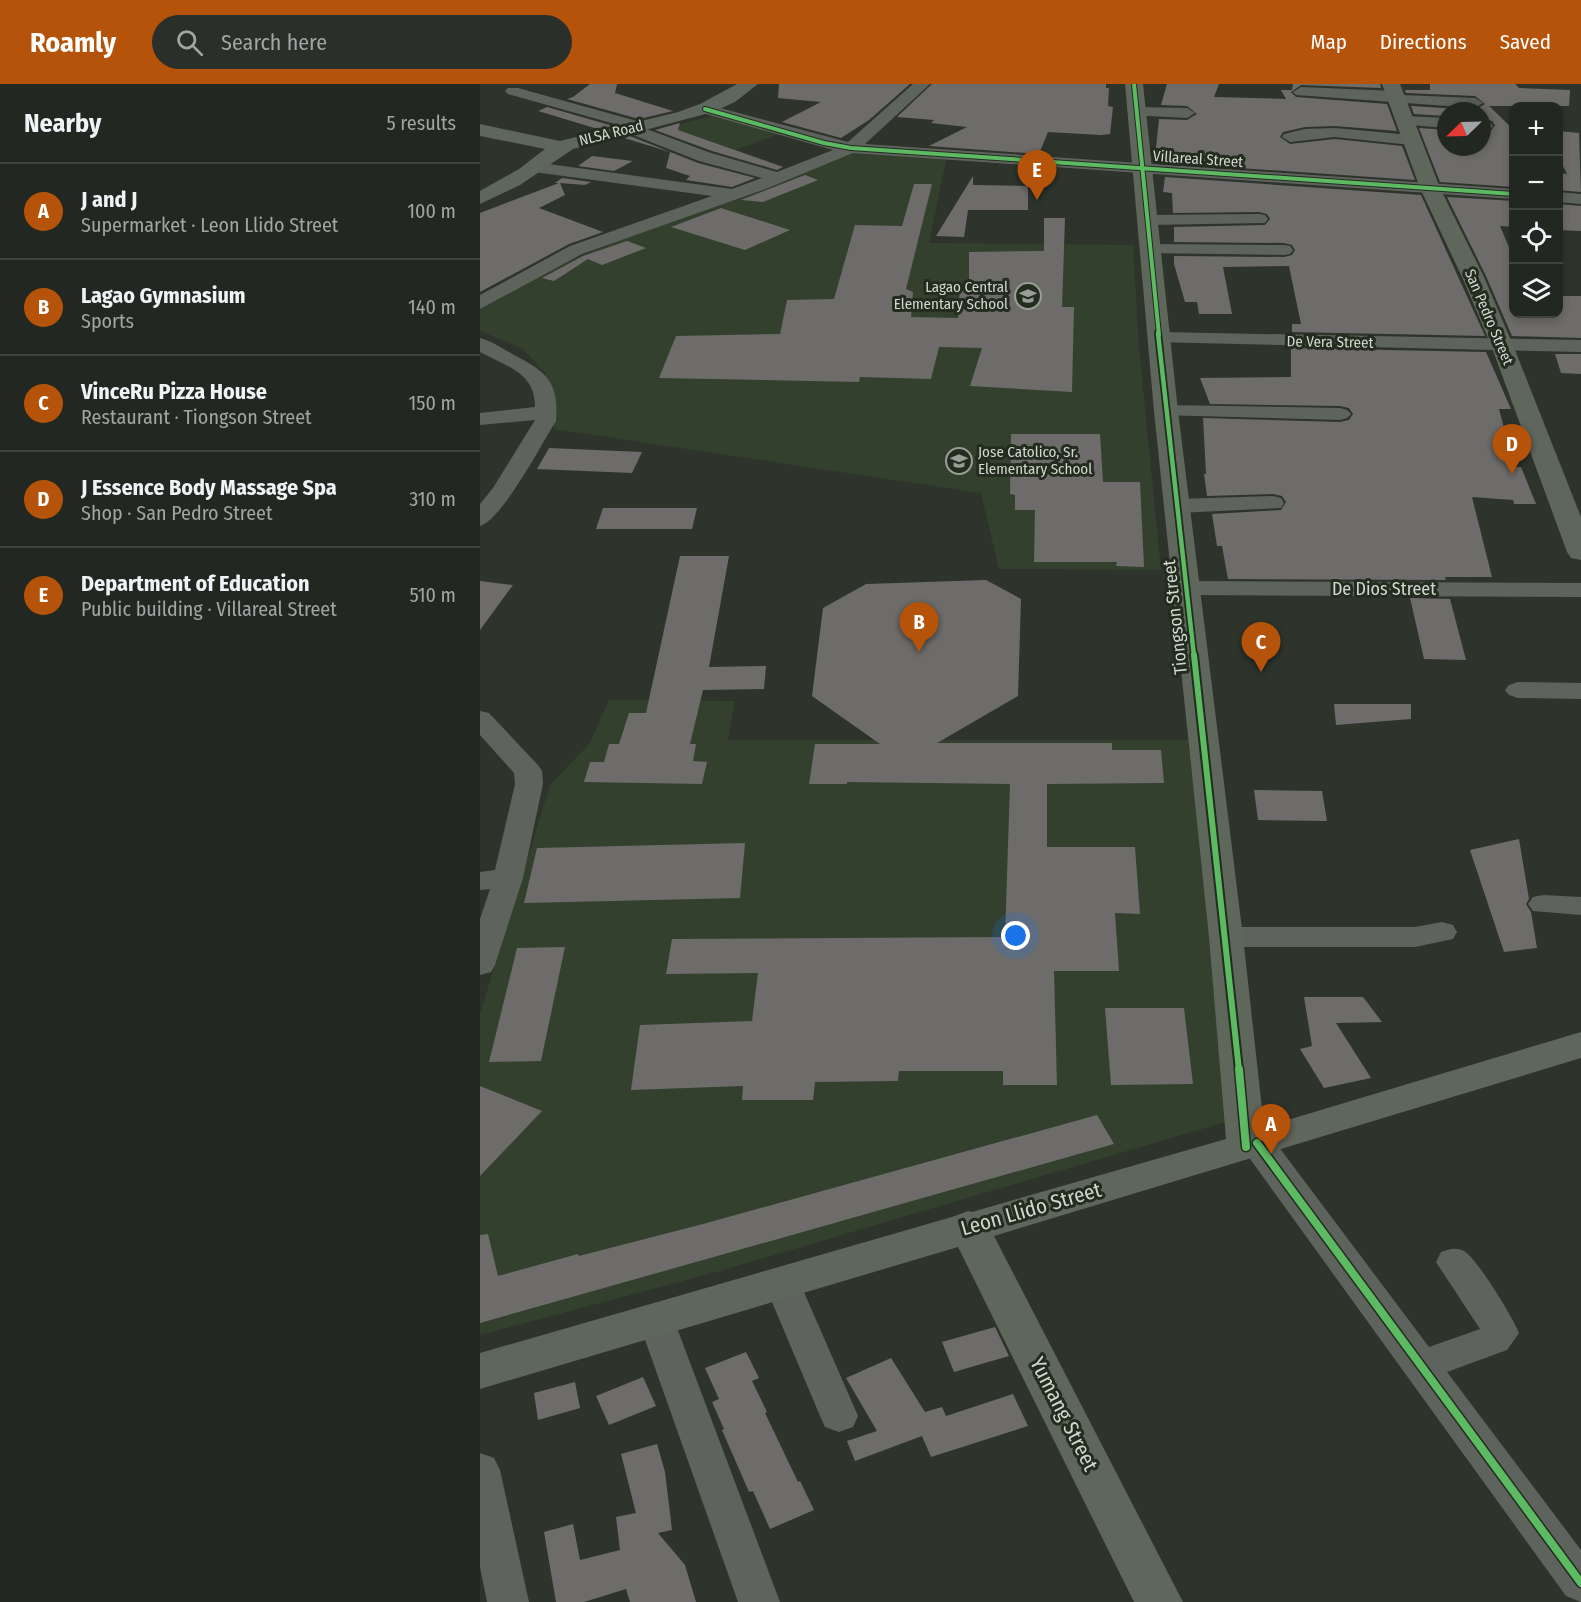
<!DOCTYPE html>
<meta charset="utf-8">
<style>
:root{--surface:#222721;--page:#2a2f2a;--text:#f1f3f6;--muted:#a2a5a5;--line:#3f443f;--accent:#b45309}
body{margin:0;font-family:"Fira Sans Condensed",sans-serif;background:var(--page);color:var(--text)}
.controls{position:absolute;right:18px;top:18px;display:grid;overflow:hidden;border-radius:12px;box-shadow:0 3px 9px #0003}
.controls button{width:54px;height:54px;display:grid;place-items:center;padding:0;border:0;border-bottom:2px solid var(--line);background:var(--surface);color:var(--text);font:30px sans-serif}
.compass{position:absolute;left:957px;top:18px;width:54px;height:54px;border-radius:50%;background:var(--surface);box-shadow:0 3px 9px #0003;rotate:247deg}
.you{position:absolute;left:536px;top:852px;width:21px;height:21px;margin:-15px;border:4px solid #fff;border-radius:50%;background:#1a73e8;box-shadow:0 0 0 9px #1a73e833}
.badge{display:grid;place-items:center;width:39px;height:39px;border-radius:50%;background:var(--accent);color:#fff;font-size:20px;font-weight:700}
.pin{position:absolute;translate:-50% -50px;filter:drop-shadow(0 2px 3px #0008)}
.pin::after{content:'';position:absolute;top:32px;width:21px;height:18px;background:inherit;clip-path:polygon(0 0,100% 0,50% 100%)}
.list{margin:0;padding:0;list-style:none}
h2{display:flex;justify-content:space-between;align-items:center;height:78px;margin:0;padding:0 24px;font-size:26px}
h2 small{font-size:20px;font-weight:400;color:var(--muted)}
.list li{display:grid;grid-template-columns:39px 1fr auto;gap:18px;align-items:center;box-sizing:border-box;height:96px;padding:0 24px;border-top:2px solid var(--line)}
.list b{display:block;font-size:22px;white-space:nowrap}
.list p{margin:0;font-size:20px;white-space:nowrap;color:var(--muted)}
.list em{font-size:20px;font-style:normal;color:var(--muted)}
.icon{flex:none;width:33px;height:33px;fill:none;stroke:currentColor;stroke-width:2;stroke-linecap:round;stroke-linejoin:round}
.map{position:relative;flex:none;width:1101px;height:1518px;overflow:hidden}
header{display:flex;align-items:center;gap:36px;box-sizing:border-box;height:84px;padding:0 30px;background:var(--accent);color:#fff}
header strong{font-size:28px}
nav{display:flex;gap:33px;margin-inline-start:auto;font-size:21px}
.search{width:420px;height:54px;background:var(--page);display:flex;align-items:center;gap:15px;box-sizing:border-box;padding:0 21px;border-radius:33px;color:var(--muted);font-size:22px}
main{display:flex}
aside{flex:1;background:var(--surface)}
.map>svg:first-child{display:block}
</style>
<header>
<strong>Roamly</strong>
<div class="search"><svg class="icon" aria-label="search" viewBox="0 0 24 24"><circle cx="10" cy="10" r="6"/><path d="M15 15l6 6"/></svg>Search here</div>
<nav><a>Map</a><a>Directions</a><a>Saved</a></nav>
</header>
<main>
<aside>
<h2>Nearby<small>5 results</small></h2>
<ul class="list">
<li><span class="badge">A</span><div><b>J and J</b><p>Supermarket · Leon Llido Street</p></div><em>100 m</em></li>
<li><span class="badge">B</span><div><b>Lagao Gymnasium</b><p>Sports</p></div><em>140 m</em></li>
<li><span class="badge">C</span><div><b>VinceRu Pizza House</b><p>Restaurant · Tiongson Street</p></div><em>150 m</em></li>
<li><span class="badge">D</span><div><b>J Essence Body Massage Spa</b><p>Shop · San Pedro Street</p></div><em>310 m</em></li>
<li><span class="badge">E</span><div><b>Department of Education</b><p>Public building · Villareal Street</p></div><em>510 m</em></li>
</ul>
</aside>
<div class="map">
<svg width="1101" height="1518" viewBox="0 0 1101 1518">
<rect width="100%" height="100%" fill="#2e342c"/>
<path fill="#33402e" d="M236,31L299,50L256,66L188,43Z
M376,66L467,72L449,159L653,161L659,264L681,486L519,485L501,409L74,345L66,290L43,265L0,247V225L67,188L109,168Z
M129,616L255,617L248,656H708L752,1036L240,1187L0,1251V930L70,701L110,659Z"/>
<path fill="#6d6c6b" d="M110,0H137L135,9L193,27L159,35L87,15L93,13Z
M299,0H430L389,36L361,54L302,38L341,18L298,14Z
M452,0H626V4H629L628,22L633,23L630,50L621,51L568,48L559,70L449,62L487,43L451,39L454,36L417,33Z
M687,0H739L734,13L806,15L801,6H812L813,0H900L901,4L821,1L811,8L816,13L907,20L917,47L855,42L825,43L803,48L800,53L810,60L855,55L922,62L935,96L686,79L688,64H676L679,35L707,36L717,30L707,22L681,21Z
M950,0H1035L1039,4L1090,6L1089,22H1009L1034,46V103L960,98L939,44L966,46V63H1002V48L1011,47L1015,41L1012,37L1002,34V27H966V32L934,30L931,22L995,26L1005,20L995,12L926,9L925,6H950Z
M67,23L133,42L118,45L58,27Z
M200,39L198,46L303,83L297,86L232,67L175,46Z
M1078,47L1099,49L1101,108L1078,106V89L1087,90L1078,72Z
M150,52L218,79L275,94L252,103L206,96L210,92L186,84L190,68L144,54Z
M112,72L153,77L134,87L98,82Z
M325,91L338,96L283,118L261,116Z
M493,92V101L548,102V126H488L484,153L456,152Z
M685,93L941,111L1005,252L812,248V240H821L809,182L743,183L752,230H719L717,218H705L694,180V172L804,173L812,171L815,166L812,161L804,159L694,158V143L785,141L790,135L787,130L779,128L693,129L692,109L683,108Z
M82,94L111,98L105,101L80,99L85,111L59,124L123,148L89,160L0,208V129L79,99H75Z
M434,100H452L426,205L433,208L431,233L478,234L480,203H489V168L564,167V134H585L582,223H594L592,308L490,302L502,264L459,263L451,295L380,293L379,298L179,294L196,252L300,250L307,216L354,215L375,141L422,142Z
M967,113L1034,117V143L1020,142L1034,175V230H1043L1044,232H1078V212H1101V254L1032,252L1006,192Z
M1078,120L1101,122V147L1078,146Z
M241,124L310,146L265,166L191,143Z
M147,157L166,164L122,181L108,175L74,197L62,194L103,172Z
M811,264L1006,268L1031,325H1019L1034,383H1041L1056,420H1034L1033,416L992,413L1012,493H965L966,496L748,495L742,462H737L732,430L801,426L806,418L802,412L793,410L727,412L724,390H726L723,334L860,338L869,336L873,330L869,324L860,322L730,320L720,294L811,293Z
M1075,270H1101V290L1081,289Z
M531,350H620L623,398H660L664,483L636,482L637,478H554L555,426H535V411L530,410Z
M69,364L162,368L152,389L57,385Z
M123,424H217L212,445H116Z
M200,472H249L229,583L286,582L284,605L223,606L210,660H216L213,677L227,678L222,700L104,698L110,678H124L129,660H139L149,629H166Z
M506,496L541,515L538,612L457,659H632V666H681L684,699L567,700V763H655L660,830L635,829L639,887H574L577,1001H523V987H419L418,997L335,998L333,1016H262L263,1002L151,1006L160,941L272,937L278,889L186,890L192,855L525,853L530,700L367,698V700H329L335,660H400L332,612L343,524L386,500Z
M0,497L33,501L0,546Z
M930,514L970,515L986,576L944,575Z
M854,620H931V635L856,641Z
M774,706L842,707L847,737L778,736Z
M1039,755L1049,815L1046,820L1051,828L1057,864L1024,868L990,766Z
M265,759L260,814L44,819L57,764Z
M85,863L61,977L9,978L37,864Z
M824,913H883L902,938L856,939L891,994L844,1004L820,965L832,962Z
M625,924H704L713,1000L631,1001Z
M0,1002L62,1027L0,1092Z
M617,1031L634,1060L0,1239V1151L8,1150L18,1192L98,1170L99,1172L223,1140Z
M515,1243L529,1272L474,1288L462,1258Z
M266,1268L279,1294L272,1297L287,1328L285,1329L318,1398L320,1397L334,1426L290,1445L273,1407L269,1408L242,1346L244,1345L232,1318L239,1315L225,1284Z
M411,1274L445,1328L462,1323L466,1332L533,1310L548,1342L451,1373L442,1352L375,1377L367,1357L397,1347L366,1294Z
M163,1293L176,1322L129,1341L116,1312Z
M95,1298L100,1324L58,1336L54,1309Z
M177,1360L185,1388L192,1446L178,1449L205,1481L216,1518H150L146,1505L104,1518H76L64,1448L93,1440L100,1476L140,1466L136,1433L156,1429L141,1370Z"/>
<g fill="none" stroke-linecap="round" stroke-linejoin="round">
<path fill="#5e635d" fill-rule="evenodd" d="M433,0H450L385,60L1034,105V115L373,69L288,104L102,170L0,225V211L90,162L232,112L54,88L48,87L46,83L48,79L54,78L252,105L282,94L219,77L143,47L142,42L28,10L25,7L28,4H38L164,39L166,42L164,44L231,69L297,88L353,66L219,28L217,25L219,22L225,20L368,58Z
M821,3L915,7L922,11L995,14L1003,19L995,24L816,11L813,8Z
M656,23L707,24L715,29L707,34L650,31L648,28Z
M925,32L966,34V44L919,40L917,37L919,34Z
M1002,36L1011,39L1013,42L1011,45L1002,46Z
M855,44L931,51L939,56L931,61L855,53L810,58L802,53L804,50L825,45Z
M1078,108L1101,110V120L1078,118Z
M779,130L785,131L788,135L785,139L667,141L661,140L658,136L661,132L667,131Z
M670,160L804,161L810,162L813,166L810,170L804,171L664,169L661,165L664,161Z
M679,248L1101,256V268L672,258L669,254L672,250Z
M0,254C12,257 23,265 34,271C67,288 79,298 76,337C62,359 22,436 0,442V420L13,404L55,336L0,341V329L55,323C55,288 27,283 0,268Z
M686,321L860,324L867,326L871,330L867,334L860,336L679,331L676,327L679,323Z
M793,412L801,414L804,419L801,424L697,429L689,427L686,422L689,417L697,415Z
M707,497L1101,499V513L707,511L698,509L695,504L698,499Z
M1038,598L1101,599V615L1038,614L1029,611L1025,606L1029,601Z
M0,627L9,629L58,681L62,687L63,700L43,794L15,881L11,888L0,891V835L10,805L0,806V788L15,786L35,700L34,689L0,651Z
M1063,811L1101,813V831L1053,827L1048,820L1053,813Z
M962,838L973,841L977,848L973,855L935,863H746L735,860L731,853L735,846L746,843H935Z
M777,1047L789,1050L949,1263L1000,1245L956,1178L961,1168C970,1165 975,1163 984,1167C996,1173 1034,1235 1039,1249L1027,1266L967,1288L1101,1466V1518L1086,1512L765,1068L760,1059L765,1050Z
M302,1185L315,1189L320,1199L378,1332L373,1343L359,1348L345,1343L340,1332L284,1199L289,1189Z
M176,1221L189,1226L194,1236L300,1518H258L158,1236L163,1226Z
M0,1369L14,1374L20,1386L49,1518H7L0,1483Z"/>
<path fill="#5f665c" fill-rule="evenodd" d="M257,0H278L255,18L233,28L93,65L40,101L0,120V107L39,85L65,65L0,52V40L80,57L198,28L220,20Z
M645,0H663L698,327L763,853L784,1043L1101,948V974L514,1152L703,1518H654L478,1163L0,1305V1269L472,1133L488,1127L492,1128L746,1055L729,853L674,327Z
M902,0H920L960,104L1004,193L1033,261L1101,433V476L1091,474L1087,468L1011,261L982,193L940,104Z"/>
<defs>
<path id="cycleway-far3" d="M654,0L679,251
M225,25L344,59L371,64L1034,110"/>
<path id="cycleway-far2" d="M678,249L714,572"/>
<path id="cycleway-far1" d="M714,571L759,986"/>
<path id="cycleway" d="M759,985L766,1063
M777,1059L1101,1499"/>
</defs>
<use href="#cycleway-far3" stroke="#232c1f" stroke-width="6"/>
<use href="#cycleway-far2" stroke="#232c1f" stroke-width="8"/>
<use href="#cycleway-far1" stroke="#232c1f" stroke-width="10"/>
<use href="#cycleway" stroke="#232c1f" stroke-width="11"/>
<use href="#cycleway-far3" stroke="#5cba63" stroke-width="4"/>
<use href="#cycleway-far2" stroke="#5cba63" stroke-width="4.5"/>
<use href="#cycleway-far1" stroke="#5cba63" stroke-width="6"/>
<use href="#cycleway" stroke="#5cba63" stroke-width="8"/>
</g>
<defs>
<symbol id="school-ring" viewBox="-11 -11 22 22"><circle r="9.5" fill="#232c1f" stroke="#989e95" stroke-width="1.5"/><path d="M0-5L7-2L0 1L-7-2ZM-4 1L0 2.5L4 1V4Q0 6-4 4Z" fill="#989e95"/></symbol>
</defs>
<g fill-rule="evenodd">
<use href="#school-ring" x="533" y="197" width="30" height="30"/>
<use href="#school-ring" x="464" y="362" width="30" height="30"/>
</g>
<g text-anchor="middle" stroke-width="6" stroke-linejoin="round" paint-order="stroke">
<g font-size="15" fill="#d1d7ce" stroke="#232c1f">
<text transform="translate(131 49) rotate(-14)" y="5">NLSA Road</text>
<text transform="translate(718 75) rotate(4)" y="5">Villareal Street</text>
<text transform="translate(1009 233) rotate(67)" y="5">San Pedro Street</text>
<text transform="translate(850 258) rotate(1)" y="5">De Vera Street</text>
</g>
<g font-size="15" fill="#d1d7ce" stroke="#232c1f" text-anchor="end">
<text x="528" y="208">Lagao Central<tspan x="528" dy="17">Elementary School</tspan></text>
<text x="498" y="373" text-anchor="start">Jose Catolico, Sr.<tspan x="498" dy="17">Elementary School</tspan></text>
</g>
<g font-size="18" fill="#d1d7ce" stroke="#232c1f">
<text x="904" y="511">De Dios Street</text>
<text transform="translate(695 533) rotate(-96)" y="6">Tiongson Street</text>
</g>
<g font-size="21" fill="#d1d7ce" stroke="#232c1f">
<text transform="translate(551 1125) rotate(-16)" y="7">Leon Llido Street</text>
<text transform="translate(584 1330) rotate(63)" y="7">Yumang Street</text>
</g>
</g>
</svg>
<div class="controls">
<button>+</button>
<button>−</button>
<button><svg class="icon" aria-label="locate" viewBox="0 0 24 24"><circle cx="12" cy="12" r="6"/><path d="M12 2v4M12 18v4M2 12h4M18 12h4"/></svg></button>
<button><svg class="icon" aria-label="layers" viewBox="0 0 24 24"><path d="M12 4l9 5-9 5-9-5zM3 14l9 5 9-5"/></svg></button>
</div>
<svg class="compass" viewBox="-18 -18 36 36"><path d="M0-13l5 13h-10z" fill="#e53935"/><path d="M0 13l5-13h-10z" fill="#a2a5a5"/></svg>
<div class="you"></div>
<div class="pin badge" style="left:791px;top:1070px">A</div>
<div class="pin badge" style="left:439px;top:568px">B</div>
<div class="pin badge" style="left:781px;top:588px">C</div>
<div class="pin badge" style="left:1032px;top:390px">D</div>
<div class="pin badge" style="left:557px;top:116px">E</div>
</div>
</main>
